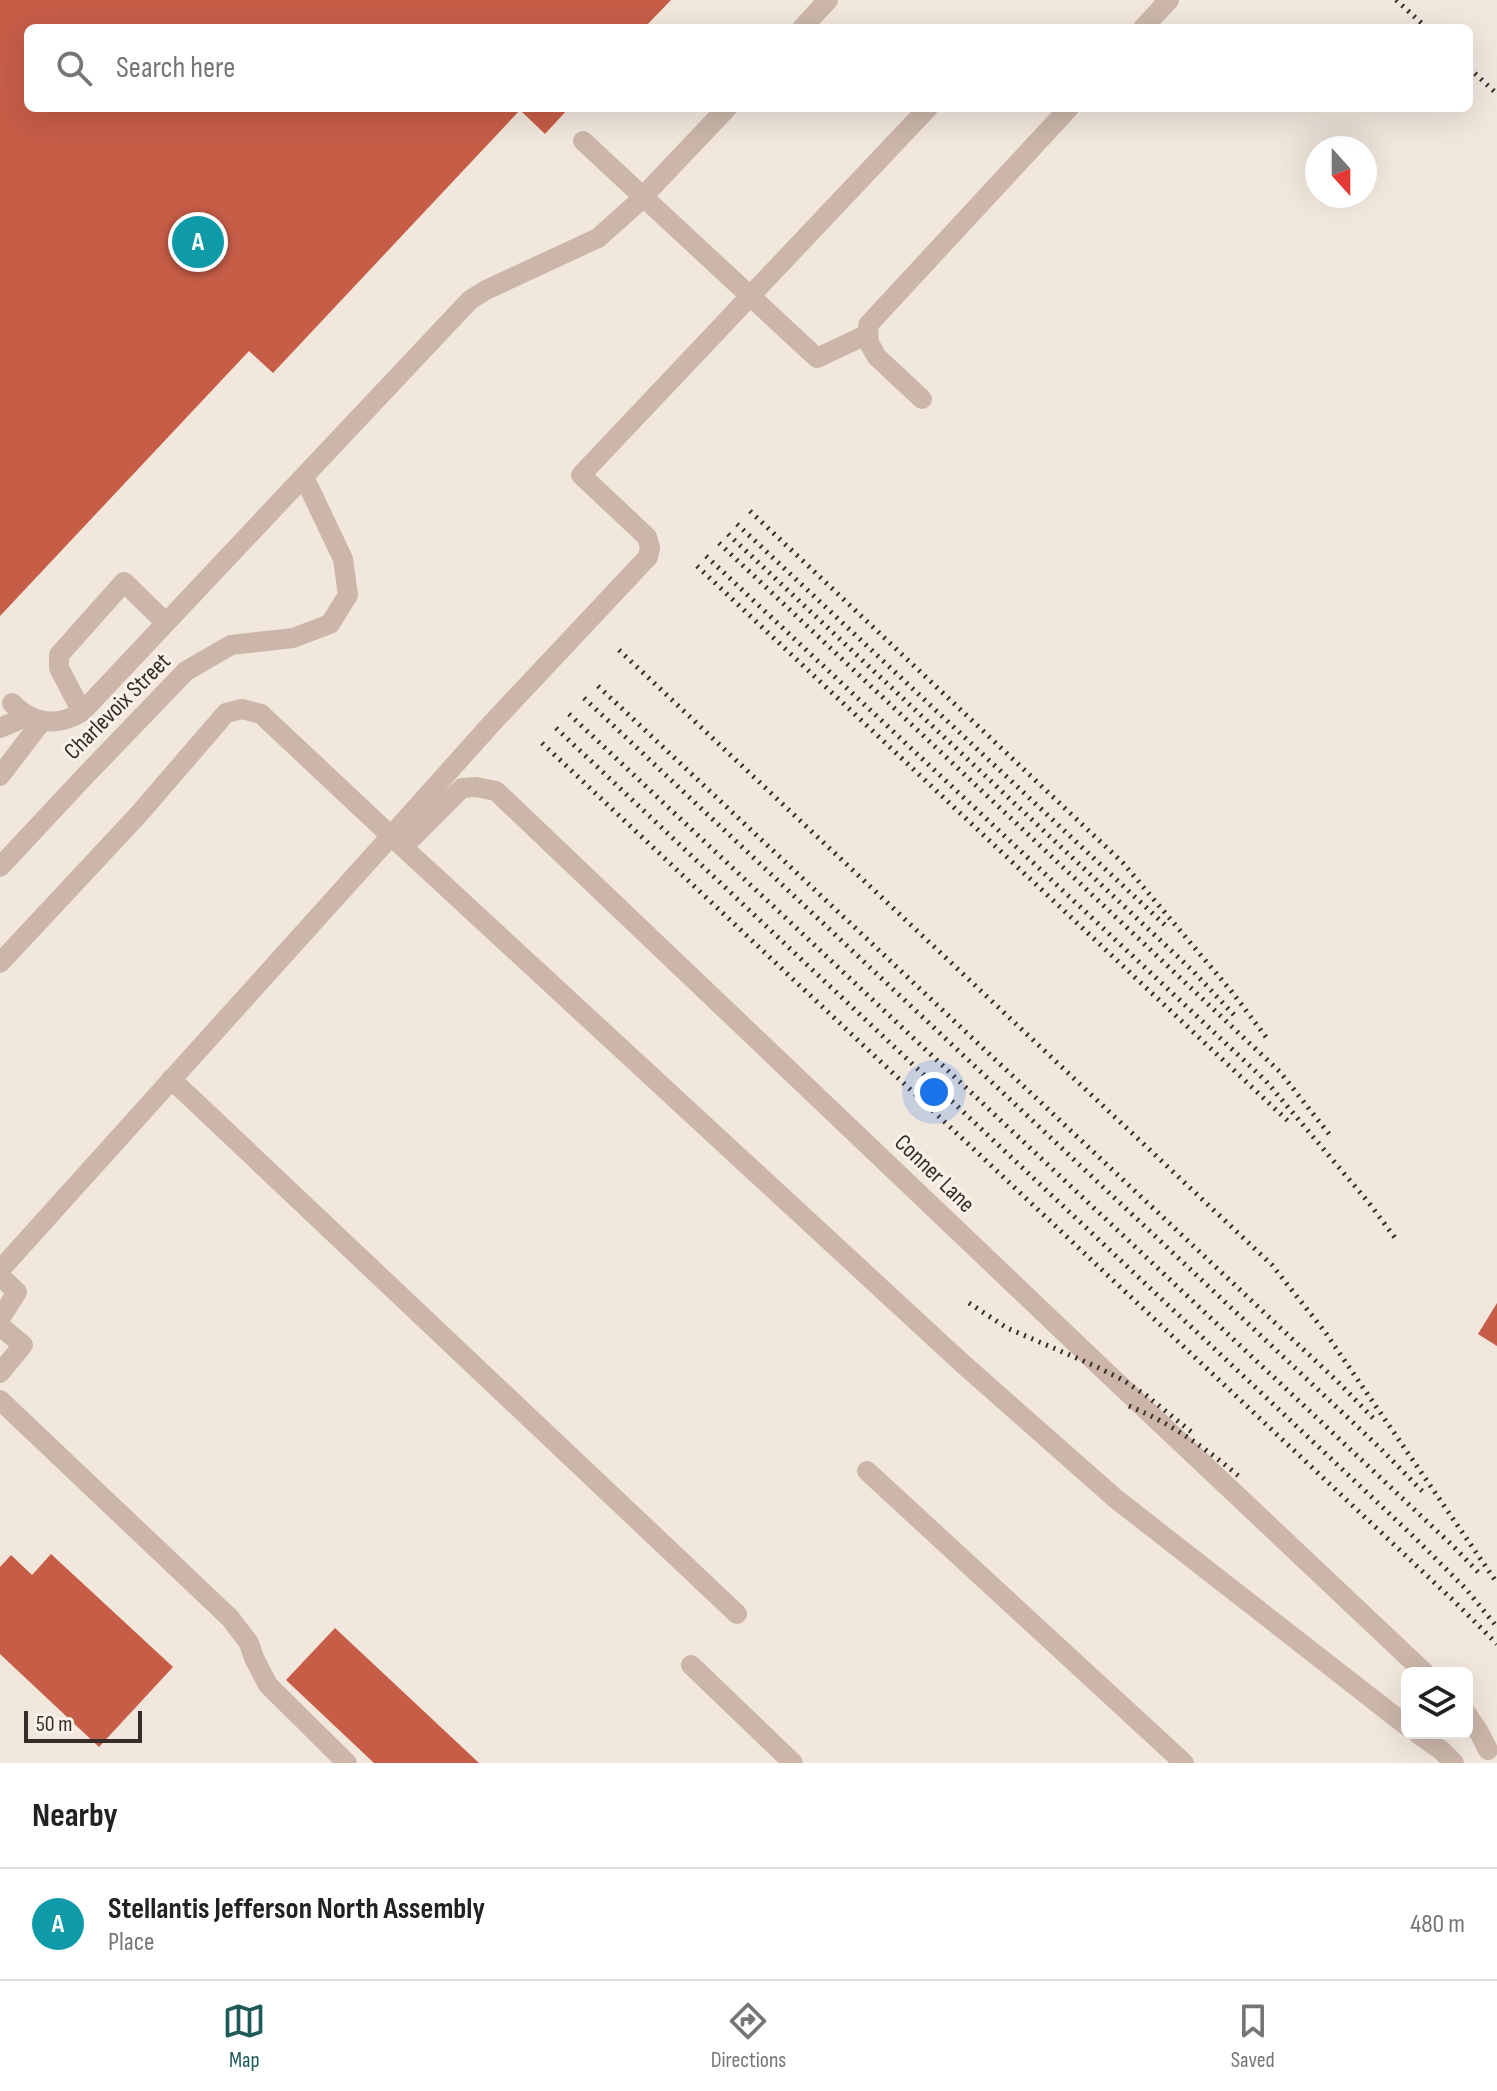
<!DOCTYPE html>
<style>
:root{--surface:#fff;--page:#f2f2f2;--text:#222;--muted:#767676;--line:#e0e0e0;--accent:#1e5a59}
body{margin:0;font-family:"Sofia Sans Condensed",sans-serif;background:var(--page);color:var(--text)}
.controls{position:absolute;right:24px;bottom:24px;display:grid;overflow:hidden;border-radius:12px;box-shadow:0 8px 32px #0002}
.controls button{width:72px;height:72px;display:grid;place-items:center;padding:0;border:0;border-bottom:2px solid var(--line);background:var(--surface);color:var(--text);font:40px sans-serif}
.compass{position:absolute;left:1305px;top:136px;width:72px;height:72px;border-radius:50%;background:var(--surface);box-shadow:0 8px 32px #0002;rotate:159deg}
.scale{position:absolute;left:24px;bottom:20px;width:118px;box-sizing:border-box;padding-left:8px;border:4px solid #382c29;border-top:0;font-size:22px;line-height:28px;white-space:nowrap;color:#382c29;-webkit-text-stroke:6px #faf1ea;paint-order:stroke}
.you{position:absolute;left:934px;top:1092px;width:28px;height:28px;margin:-20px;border:6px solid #fff;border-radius:50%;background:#1a73e8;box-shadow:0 0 0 12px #1a73e833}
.badge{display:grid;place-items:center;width:52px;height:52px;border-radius:50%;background:var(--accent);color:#fff;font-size:26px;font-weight:700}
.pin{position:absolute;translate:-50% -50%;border:4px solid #fff;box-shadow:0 2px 8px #0006}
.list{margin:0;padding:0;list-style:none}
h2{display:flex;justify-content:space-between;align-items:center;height:104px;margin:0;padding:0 32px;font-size:34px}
h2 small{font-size:26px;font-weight:400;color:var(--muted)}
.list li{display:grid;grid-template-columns:52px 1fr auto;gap:24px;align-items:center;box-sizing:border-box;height:112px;padding:0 32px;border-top:2px solid var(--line)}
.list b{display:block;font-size:30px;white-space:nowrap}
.list p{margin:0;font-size:26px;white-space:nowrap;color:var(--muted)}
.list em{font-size:26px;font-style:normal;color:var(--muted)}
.icon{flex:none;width:44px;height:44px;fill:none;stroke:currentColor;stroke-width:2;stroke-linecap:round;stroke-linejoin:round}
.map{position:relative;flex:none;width:1497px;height:1763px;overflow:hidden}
.search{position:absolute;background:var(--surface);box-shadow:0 8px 32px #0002;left:24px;right:24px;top:24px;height:88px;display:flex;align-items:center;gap:20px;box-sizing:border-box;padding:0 28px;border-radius:12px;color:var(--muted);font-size:30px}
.sheet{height:216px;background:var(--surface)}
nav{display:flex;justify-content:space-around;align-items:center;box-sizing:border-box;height:112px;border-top:2px solid var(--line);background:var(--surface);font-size:22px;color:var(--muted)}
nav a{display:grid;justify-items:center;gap:4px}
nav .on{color:var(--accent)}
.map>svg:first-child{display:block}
</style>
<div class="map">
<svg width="1497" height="1763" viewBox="0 0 1497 1763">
<rect width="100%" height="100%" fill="#f2e7dd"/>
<path fill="#c65d47" d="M0,0H671L644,28H28V108H569L545,134L520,110L273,373L249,351L0,616Z
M1497,1303V1346L1478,1334Z
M51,1554L173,1667L99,1747L0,1654V1567L11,1555L32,1575Z
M335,1628L479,1763H374L286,1680Z"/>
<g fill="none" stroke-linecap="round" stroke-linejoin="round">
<path stroke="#cbb6a9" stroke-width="20" d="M802,28L828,0
M1143,28L1169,0
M928,108L581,475L647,537L650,547L648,557L493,722L391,836L963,1364L1116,1499L1407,1726
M583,141L817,358L868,334
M651,188L727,108
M922,399L877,357L869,343L868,325L1069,108
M12,703C32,724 57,727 82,712L470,300L486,290L598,238L636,204
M82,712L59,668V655L124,582L166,623
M0,728L28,716
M0,776L42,721
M403,847L462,788L476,787L496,791L1105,1371L1425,1673
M0,867L85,776L186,671L231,645L293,638L330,624L348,595L343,559L304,477
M0,963L139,814L226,713L242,709L261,714L391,836L0,1270
M171,1079L737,1614
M0,1276L17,1292L0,1319
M0,1326L23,1345L0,1373
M0,1400L230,1618L249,1643L254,1658L268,1685L347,1763
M867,1471L1184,1763
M691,1665L793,1763
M1467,1714L1480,1734L1488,1750
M1417,1733L1441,1750L1454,1763"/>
<path stroke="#382c29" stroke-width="5" stroke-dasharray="2 6" stroke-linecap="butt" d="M1396,0L1427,28
M1469,68L1497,94
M750,511L1123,863L1232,992L1269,1041
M737,524L1166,926
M728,534L1193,971L1235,1016
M719,543L1280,1072L1329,1134
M706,556L1266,1081L1369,1203L1396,1239
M697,566L1289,1122
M619,650L1272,1265L1325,1332L1497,1583
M598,686L1338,1382L1374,1419
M584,698L1380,1448L1426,1495
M569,714L1453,1546L1479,1573
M556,728L1413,1536L1466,1589L1497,1627
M542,743L1455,1602L1497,1644
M969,1303L1007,1328L1095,1366L1123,1380L1147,1396L1194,1434
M1129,1406C1171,1423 1207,1449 1241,1478"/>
<path stroke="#cbb6a9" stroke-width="20" d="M636,204L651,188"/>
</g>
<g text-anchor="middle" stroke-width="6" stroke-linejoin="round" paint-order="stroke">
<g font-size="24" fill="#382c29" stroke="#faf1ea">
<text transform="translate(117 706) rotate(-45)" y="8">Charlevoix Street</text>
<text transform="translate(935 1173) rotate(44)" y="8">Conner Lane</text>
</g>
</g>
</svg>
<div class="controls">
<button><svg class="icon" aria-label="layers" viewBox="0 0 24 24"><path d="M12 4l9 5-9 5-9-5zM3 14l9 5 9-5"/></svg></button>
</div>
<svg class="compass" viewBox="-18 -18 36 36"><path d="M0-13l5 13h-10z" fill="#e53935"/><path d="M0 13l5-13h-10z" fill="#767676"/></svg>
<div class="scale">50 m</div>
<div class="you"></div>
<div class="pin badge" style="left:198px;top:242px;background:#0f9aa8">A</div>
<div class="search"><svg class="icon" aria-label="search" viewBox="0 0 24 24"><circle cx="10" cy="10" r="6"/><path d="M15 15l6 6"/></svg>Search here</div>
</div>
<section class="sheet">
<h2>Nearby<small></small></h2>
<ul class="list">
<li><span class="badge" style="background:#0f9aa8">A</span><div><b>Stellantis Jefferson North Assembly</b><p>Place</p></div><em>480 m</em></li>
</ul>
</section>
<nav>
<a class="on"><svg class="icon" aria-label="map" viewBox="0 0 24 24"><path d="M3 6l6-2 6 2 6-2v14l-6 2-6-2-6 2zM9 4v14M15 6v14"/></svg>Map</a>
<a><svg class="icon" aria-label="directions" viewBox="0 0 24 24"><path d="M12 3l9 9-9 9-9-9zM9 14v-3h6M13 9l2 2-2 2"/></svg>Directions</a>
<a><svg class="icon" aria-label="saved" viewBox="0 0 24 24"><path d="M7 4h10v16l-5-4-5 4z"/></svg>Saved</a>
</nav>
